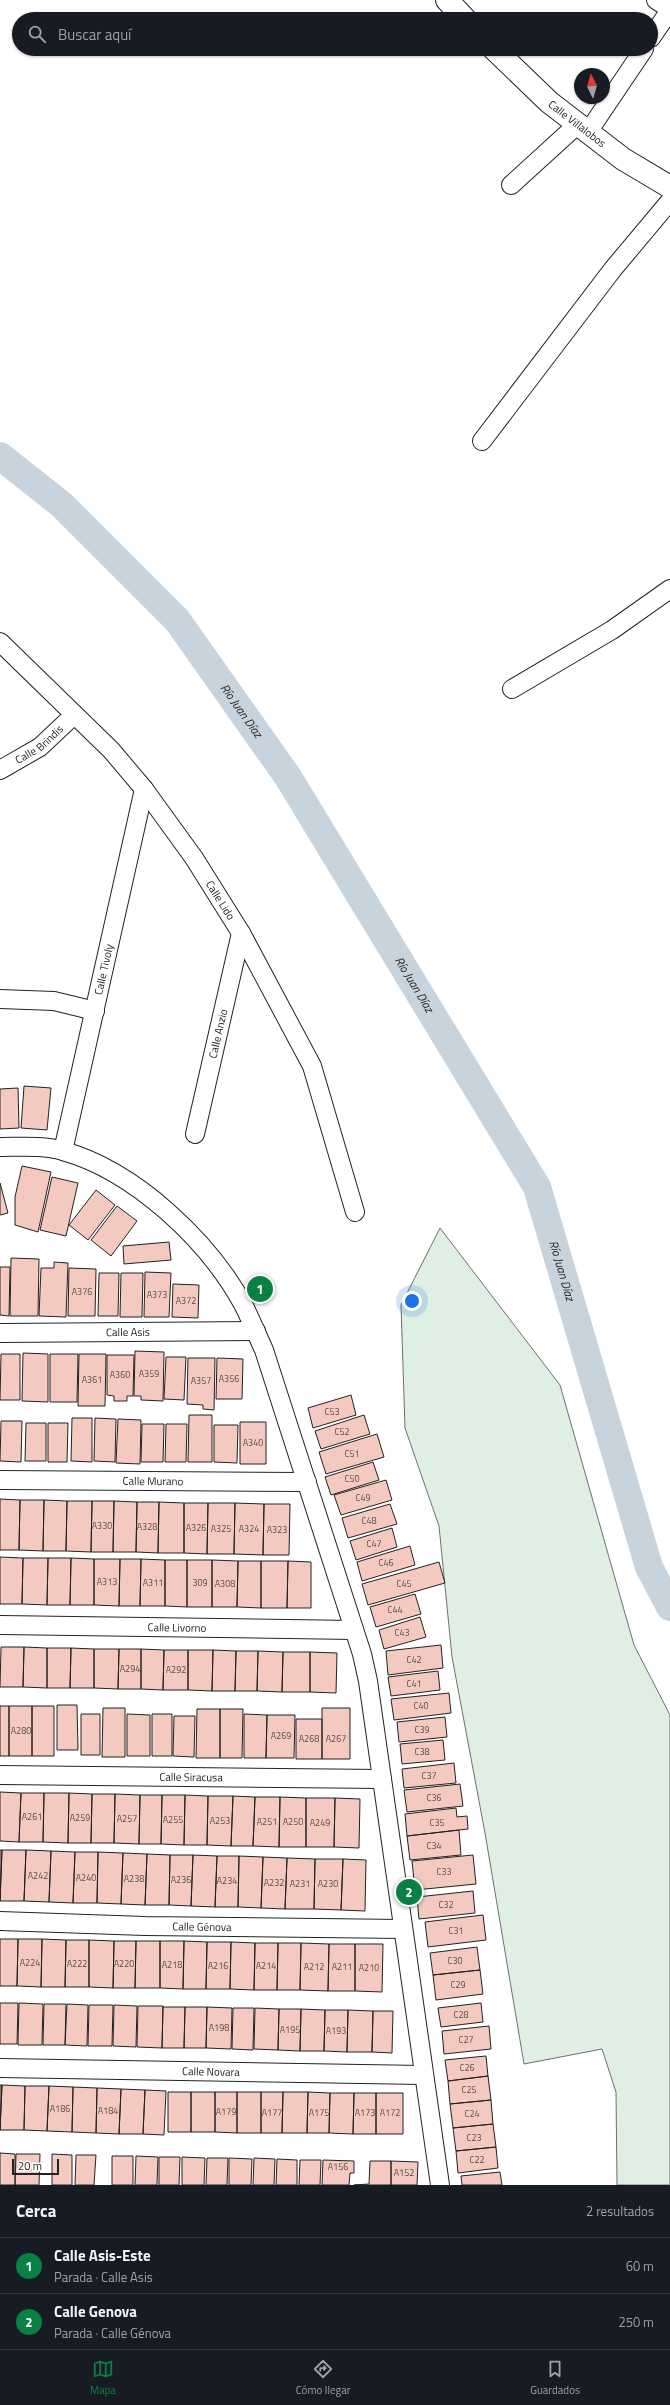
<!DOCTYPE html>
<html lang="es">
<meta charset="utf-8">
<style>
:root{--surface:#171b24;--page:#20242c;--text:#f1f3f6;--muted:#9ea1a6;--line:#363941;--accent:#0b8043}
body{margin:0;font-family:"Titillium Web",sans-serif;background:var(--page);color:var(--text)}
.compass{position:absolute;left:574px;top:68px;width:36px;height:36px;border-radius:50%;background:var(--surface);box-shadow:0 1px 3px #0004;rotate:355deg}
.scale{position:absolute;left:12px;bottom:10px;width:47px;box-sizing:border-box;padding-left:4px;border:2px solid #222;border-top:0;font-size:11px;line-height:14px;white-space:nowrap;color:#222;-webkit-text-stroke:3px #fff;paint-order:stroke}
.you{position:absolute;left:412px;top:1301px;width:14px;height:14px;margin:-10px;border:3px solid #fff;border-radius:50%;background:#1a73e8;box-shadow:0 0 0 6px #1a73e833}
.badge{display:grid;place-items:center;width:26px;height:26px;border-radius:50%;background:var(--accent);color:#fff;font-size:13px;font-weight:700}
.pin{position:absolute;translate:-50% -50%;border:2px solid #fff;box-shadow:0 1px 4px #0006}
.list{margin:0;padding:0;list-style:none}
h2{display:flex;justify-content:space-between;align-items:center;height:52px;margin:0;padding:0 16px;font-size:17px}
h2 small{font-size:13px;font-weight:400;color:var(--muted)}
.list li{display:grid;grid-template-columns:26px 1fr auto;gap:12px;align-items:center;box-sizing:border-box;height:56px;padding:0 16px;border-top:1px solid var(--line)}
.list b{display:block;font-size:15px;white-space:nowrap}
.list p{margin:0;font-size:13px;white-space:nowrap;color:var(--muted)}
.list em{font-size:13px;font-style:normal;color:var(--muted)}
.icon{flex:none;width:22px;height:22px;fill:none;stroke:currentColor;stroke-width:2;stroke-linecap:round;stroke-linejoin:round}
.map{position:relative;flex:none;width:670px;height:2185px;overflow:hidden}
.search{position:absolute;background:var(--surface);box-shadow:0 1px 3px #0004;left:12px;right:12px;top:12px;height:44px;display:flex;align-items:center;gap:10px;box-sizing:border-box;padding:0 14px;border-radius:22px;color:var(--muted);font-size:15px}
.sheet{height:164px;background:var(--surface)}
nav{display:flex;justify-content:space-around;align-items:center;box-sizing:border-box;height:56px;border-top:1px solid var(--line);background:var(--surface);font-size:11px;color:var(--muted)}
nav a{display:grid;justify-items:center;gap:2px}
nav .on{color:var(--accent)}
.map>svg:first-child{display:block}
</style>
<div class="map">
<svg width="670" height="2185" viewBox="0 0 670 2185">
<rect width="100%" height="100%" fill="#fff"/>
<path fill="#e0efe3" stroke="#6f6f6f" d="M440,1228L560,1385L634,1645L670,1715V2185H617L616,2092L602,2049L524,2064L485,1833L452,1657L439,1526L405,1428L401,1305Z"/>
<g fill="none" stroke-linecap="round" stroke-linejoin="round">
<path stroke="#c7d3dd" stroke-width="28" id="s1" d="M0,456L62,505L177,620L288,777L537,1187L649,1567L670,1607"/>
</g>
<path fill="#f3c9c0" stroke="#222" d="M24,1086L51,1088L47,1130L21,1128Z
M18,1088L19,1128L0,1129V1089Z
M22,1166L51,1172L38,1232L15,1225V1197Z
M52,1177L78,1183L66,1236L40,1230Z
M0,1183L8,1213L0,1215Z
M96,1190L115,1205L88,1240L69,1225Z
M117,1206L137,1221L111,1256L91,1240Z
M169,1242L171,1260L124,1264L123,1246Z
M11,1258L39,1259L38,1316H10Z
M54,1262L68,1263L66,1317L39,1316L41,1268H54Z
M0,1267H10L9,1316L0,1315Z
M69,1268L96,1269L95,1316H68Z
M145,1272L171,1273L169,1317H144Z
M99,1273H119L118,1316H98Z
M121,1273H143L142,1317H120Z
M173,1284L199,1285L198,1318L172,1317Z
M135,1351L164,1352L163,1401L141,1400V1396H134Z
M23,1353L48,1354V1402L22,1401Z
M1,1354H20V1400H0Z
M50,1354H78L77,1402H50Z
M79,1354H106L105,1406H78Z
M107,1355H134L133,1396H127V1401H114V1396L107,1395Z
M166,1357H186L184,1400L164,1399Z
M188,1358H215L214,1410L203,1409V1405L187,1404Z
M217,1358L243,1359L242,1399H216Z
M351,1395L356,1415L313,1428L308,1408Z
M189,1415H212V1462H188Z
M364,1415L370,1434L321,1449L315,1431Z
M72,1418H92V1462L71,1461Z
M95,1418L116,1419L115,1462L94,1461Z
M118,1419L141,1420L140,1464L116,1463Z
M1,1421H22L21,1462L0,1461Z
M240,1422H266V1464H240Z
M26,1423H46V1461H25Z
M48,1423H68L67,1462H48Z
M142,1424H164L163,1462H141Z
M166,1424H187L186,1462H165Z
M214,1425H238L237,1463L214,1462Z
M377,1434L384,1457L326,1474L319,1452Z
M373,1462L379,1480L331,1495L325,1477Z
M386,1480L392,1500L341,1515L334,1495Z
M0,1499L20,1500L19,1550H0Z
M20,1500H44L43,1551L19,1550Z
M44,1500L67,1501L66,1551H43Z
M67,1501H92L91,1552L66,1551Z
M92,1501H114L113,1552H91Z
M114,1501L137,1502L136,1552H113Z
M137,1502H159L158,1553L136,1552Z
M159,1502L184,1503V1553H158Z
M184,1503H208L207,1554L184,1553Z
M208,1503H235L234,1554H207Z
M235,1503L264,1504L263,1555L234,1554Z
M264,1504H290L289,1555H263Z
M390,1504L397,1524L348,1538L342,1518Z
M392,1528L397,1547L356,1560L350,1541Z
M410,1546L415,1565L362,1581L357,1562Z
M0,1557L23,1558L22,1604H0Z
M23,1558H48L47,1605L22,1604Z
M48,1558H71L70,1605H47Z
M71,1558L94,1559V1605H70Z
M94,1559H120L119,1606L94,1605Z
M120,1559H141L140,1606H119Z
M141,1559L165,1560V1606H140Z
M165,1560H187V1607L165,1606Z
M187,1560H212V1607H187Z
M212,1560L238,1561L237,1607H212Z
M238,1561H261V1608L237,1607Z
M261,1561H288L287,1608H261Z
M288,1561L311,1562V1608H287Z
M439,1562L445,1583L368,1605L362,1584Z
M415,1594L421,1614L376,1627L370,1607Z
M420,1617L426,1637L384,1649L379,1630Z
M441,1645L443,1668L388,1675L386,1651Z
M1,1647H24L23,1687H0Z
M24,1647L47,1648V1688L23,1687Z
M47,1648H71L70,1688H47Z
M71,1648L94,1649V1688H70Z
M94,1649H119L118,1689L94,1688Z
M119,1649H141V1689H118Z
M141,1649L164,1650L163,1690L141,1689Z
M164,1650H188V1690H163Z
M188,1650H213L212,1691L188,1690Z
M213,1650L236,1651L235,1691H212Z
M236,1651H258L257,1691H235Z
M258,1651L283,1652L282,1692L257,1691Z
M283,1652H310V1692H282Z
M310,1652L337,1653L336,1693L310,1692Z
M438,1671L440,1690L391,1696L388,1677Z
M449,1693L451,1713L394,1720L391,1699Z
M57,1705H77L78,1750H57Z
M0,1706H9V1756H0Z
M9,1706H32V1756H9Z
M32,1706H54V1756H32Z
M103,1708H125V1757H102Z
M322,1708H350V1759H322Z
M197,1709H220V1758H196Z
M220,1709H243L242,1758H220Z
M81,1714H100V1755H81Z
M127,1714L150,1715V1756H127Z
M152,1714H172V1756H152Z
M244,1714L267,1715L266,1758H244Z
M267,1715H295L294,1758H266Z
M174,1716H195L194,1757L173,1756Z
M445,1717L447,1737L399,1742L397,1722Z
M296,1719H322V1759H296Z
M443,1740L445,1760L402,1764L400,1744Z
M454,1763L456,1783L404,1788L402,1769Z
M460,1784L463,1806L407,1812L404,1790Z
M0,1792L21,1793L19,1842L0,1841Z
M21,1793H44L43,1842H19Z
M44,1793H69L68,1843L43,1842Z
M69,1793L92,1794L91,1843H68Z
M92,1794H115L114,1843H91Z
M115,1794L140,1795L139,1844L114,1843Z
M140,1795H162L161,1844H139Z
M162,1795H185L184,1845L161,1844Z
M185,1795L208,1796L207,1845H184Z
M208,1796H233L231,1846L207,1845Z
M233,1796L255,1797L253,1846H231Z
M255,1797H280L279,1847L253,1846Z
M280,1797L306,1798V1847H279Z
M306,1798H335L334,1847H306Z
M335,1798L360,1799L359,1848L334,1847Z
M456,1808L457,1817L467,1816L468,1829L407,1836L405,1814Z
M459,1830L461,1855L410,1860L407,1836Z
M0,1850H2L0,1901Z
M2,1850H26L24,1901H0Z
M26,1850L51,1851L49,1902L24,1901Z
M51,1851L75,1852L73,1903L49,1902Z
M75,1852H98L97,1903H73Z
M98,1852L123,1853L121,1904L97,1903Z
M123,1853L147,1854L145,1905L121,1904Z
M147,1854L170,1855L169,1905H145Z
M170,1855H193L191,1906L169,1905Z
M193,1855L217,1856L215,1907L191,1906Z
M473,1855L476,1884L415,1890L412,1861Z
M217,1856H239L238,1907H215Z
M239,1856L263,1857L261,1908L238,1907Z
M263,1857L287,1858L285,1909L261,1908Z
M287,1858L315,1859L314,1909H285Z
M315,1859H343L341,1910L314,1909Z
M343,1859L366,1860L365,1911L341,1910Z
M473,1891L475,1913L419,1919L417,1897Z
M483,1915L486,1940L428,1947L425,1922Z
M0,1939H18L17,1986H0Z
M18,1939H42L41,1987L17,1986Z
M42,1939L66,1940L65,1987H41Z
M66,1940H89V1987H65Z
M89,1940L114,1941L113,1988L89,1987Z
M114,1941H136L135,1988H113Z
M136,1941H160V1988H135Z
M160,1941H184L183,1989L160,1988Z
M184,1941L207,1942L206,1989H183Z
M207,1942H231L230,1989H206Z
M231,1942L255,1943L254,1990L230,1989Z
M255,1943H278L277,1990H254Z
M278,1943H301L300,1990H277Z
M301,1943L329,1944L328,1991L300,1990Z
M329,1944H355V1991H328Z
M355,1944H383L382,1992L355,1991Z
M477,1947L480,1970L433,1975L430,1953Z
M480,1970L483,1994L436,2000L433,1975Z
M0,2003H18L17,2044H0Z
M19,2003L43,2004L42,2045H18Z
M481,2003L483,2022L441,2027L438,2008Z
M44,2004H66L65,2045H43Z
M67,2004L88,2005L87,2046L65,2045Z
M89,2005H113L112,2046H88Z
M114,2005L137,2006L136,2047L113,2046Z
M138,2006H163L162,2048L137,2047Z
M163,2007H185L184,2048H162Z
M185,2007H207L206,2048H184Z
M207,2007L232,2008L231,2049L206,2048Z
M233,2008H254L253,2050L232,2049Z
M255,2008L279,2009L278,2050L254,2049Z
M279,2009H301L300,2051L278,2050Z
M301,2009L325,2010L324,2051H300Z
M325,2010H348L347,2052L324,2051Z
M348,2010L373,2011L372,2052H347Z
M373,2011H393L392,2053L372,2052Z
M489,2026L491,2049L444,2054L442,2031Z
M486,2056L488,2076L448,2081L445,2060Z
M488,2076L491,2100L450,2104L448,2081Z
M0,2085H2L0,2130Z
M2,2085L25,2086L24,2130H0Z
M25,2086H49L47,2131L24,2130Z
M49,2086L73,2087L72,2132L47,2131Z
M73,2087L97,2088L96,2133L72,2132Z
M97,2088L121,2089L119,2134L96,2133Z
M121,2089L145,2090L143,2134H119Z
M145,2090L166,2091L164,2135L143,2134Z
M168,2092H191V2132H168Z
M191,2092H215V2132H191Z
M215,2092H237V2133L215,2132Z
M237,2092H261V2133H237Z
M261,2092H283L282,2133H261Z
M283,2092H308L307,2133H282Z
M308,2092L330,2093L329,2133H307Z
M330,2093H354L353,2134L329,2133Z
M354,2093H376V2134H353Z
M376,2093H403V2134H376Z
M491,2100L493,2124L453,2128L450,2104Z
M493,2124L496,2147L456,2151L453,2128Z
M496,2147L498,2168L458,2173L456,2151Z
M0,2153L15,2154V2185H0Z
M16,2154H40L39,2185H15Z
M52,2154L72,2155V2185H52Z
M76,2155H96L94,2185H75Z
M112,2156H133V2185H112Z
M136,2156L158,2157L157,2185H135Z
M159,2157H180L179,2185H159Z
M182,2157L205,2158L204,2185H182Z
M207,2158H228L227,2185H206Z
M229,2158L252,2159L251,2185H229Z
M254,2158L275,2159L274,2185H253Z
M277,2159L297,2160V2185H276Z
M300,2160H321L320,2185H299Z
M323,2160L354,2161V2173H350L349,2185H322Z
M370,2161H391V2185H354L369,2184Z
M391,2161L418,2162L417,2185H391Z
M500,2172L502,2185H462L461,2176Z"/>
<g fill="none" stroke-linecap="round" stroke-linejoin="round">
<defs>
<g id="minor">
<path d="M656,0L670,9"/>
<path d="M651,38L670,10"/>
<path d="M588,132L644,49"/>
<path d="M511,185L578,124"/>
<path d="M482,441L613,269L670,201"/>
<path id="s2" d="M0,642L111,750L144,789L194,858L241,933L312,1066L355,1212"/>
<path d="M512,689L612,630L670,589"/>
<path id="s3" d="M0,770L40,747L74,715"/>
<path d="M0,999L54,1001L95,1011"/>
<path id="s4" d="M195,1134L241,933"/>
<path d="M0,1147C20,1147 44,1145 63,1151C135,1171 209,1241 244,1306C251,1320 257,1335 264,1350L362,1654L368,1681L440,2185"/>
<path id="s5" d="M63,1151L144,789"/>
<path id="s6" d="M0,1333L256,1331"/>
<path id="s7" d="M0,1480L307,1482"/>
<path id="s8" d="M0,1625L354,1630"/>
<path id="s9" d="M0,1775L382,1779"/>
<path id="s10" d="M0,1921L145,1926L403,1929"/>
<path id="s11" d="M0,2068L423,2075"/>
</g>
<g id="major">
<path d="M447,0L465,19"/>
<path id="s12" d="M494,49L549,102L623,159L670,187"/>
</g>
</defs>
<use href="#minor" stroke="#222" stroke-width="20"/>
<use href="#major" stroke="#222" stroke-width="24"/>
<use href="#minor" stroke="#fff" stroke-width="18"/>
<use href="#major" stroke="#fff" stroke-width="22"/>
</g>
<g text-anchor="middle" stroke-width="3" stroke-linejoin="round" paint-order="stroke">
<g font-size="9" fill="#564c4a">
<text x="82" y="1295">A376</text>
<text x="157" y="1298">A373</text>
<text x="186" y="1304">A372</text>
<text x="149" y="1377">A359</text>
<text x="120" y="1378">A360</text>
<text x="229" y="1382">A356</text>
<text x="92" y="1383">A361</text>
<text x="201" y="1384">A357</text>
<text x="332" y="1415">C53</text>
<text x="342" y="1435">C52</text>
<text x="253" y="1446">A340</text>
<text x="352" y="1457">C51</text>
<text x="352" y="1482">C50</text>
<text x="363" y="1501">C49</text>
<text x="369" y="1524">C48</text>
<text x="102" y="1529">A330</text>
<text x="147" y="1530">A328</text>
<text x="196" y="1531">A326</text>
<text x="221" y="1532">A325</text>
<text x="249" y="1532">A324</text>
<text x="277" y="1533">A323</text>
<text x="374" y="1547">C47</text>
<text x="386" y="1566">C46</text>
<text x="107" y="1585">A313</text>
<text x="153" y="1586">A311</text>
<text x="200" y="1586">309</text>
<text x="225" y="1587">A308</text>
<text x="404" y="1587">C45</text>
<text x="395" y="1613">C44</text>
<text x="402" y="1636">C43</text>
<text x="414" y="1663">C42</text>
<text x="130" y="1672">A294</text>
<text x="176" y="1673">A292</text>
<text x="414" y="1687">C41</text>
<text x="421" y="1709">C40</text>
<text x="422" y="1733">C39</text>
<text x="21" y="1734">A280</text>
<text x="281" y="1739">A269</text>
<text x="309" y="1742">A268</text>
<text x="336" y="1742">A267</text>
<text x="422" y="1755">C38</text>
<text x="429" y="1779">C37</text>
<text x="434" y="1801">C36</text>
<text x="32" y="1820">A261</text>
<text x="80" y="1821">A259</text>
<text x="127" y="1822">A257</text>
<text x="173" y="1823">A255</text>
<text x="220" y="1824">A253</text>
<text x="267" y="1825">A251</text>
<text x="293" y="1825">A250</text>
<text x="320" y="1826">A249</text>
<text x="437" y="1826">C35</text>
<text x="434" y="1849">C34</text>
<text x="444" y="1875">C33</text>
<text x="38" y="1879">A242</text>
<text x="86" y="1881">A240</text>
<text x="134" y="1882">A238</text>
<text x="181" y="1883">A236</text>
<text x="227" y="1884">A234</text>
<text x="274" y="1886">A232</text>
<text x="300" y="1887">A231</text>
<text x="328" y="1887">A230</text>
<text x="446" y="1908">C32</text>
<text x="456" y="1934">C31</text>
<text x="455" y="1964">C30</text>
<text x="30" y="1966">A224</text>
<text x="77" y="1967">A222</text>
<text x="124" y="1967">A220</text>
<text x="172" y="1968">A218</text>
<text x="218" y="1969">A216</text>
<text x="266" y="1969">A214</text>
<text x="314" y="1970">A212</text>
<text x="342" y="1970">A211</text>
<text x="369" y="1971">A210</text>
<text x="458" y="1988">C29</text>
<text x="461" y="2018">C28</text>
<text x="219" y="2031">A198</text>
<text x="290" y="2033">A195</text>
<text x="336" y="2034">A193</text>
<text x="466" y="2043">C27</text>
<text x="467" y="2071">C26</text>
<text x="469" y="2093">C25</text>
<text x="60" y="2112">A186</text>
<text x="108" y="2114">A184</text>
<text x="226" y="2115">A179</text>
<text x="272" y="2116">A177</text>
<text x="319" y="2116">A175</text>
<text x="365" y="2116">A173</text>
<text x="390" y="2116">A172</text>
<text x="472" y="2117">C24</text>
<text x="474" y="2141">C23</text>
<text x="477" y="2163">C22</text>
<text x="338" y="2170">A156</text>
<text x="404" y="2176">A152</text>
</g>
<g font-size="11" fill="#222" stroke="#fff">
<text dy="4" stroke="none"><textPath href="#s12" startOffset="112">Calle Villalobos</textPath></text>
<text dy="4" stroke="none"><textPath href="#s3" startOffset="47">Calle Brindis</textPath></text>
<text dy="4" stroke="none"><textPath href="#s2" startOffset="341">Calle Lido</textPath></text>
<text dy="4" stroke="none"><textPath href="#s5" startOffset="186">Calle Tivoly</textPath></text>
<text dy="4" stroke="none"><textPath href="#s4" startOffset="103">Calle Anzio</textPath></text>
<text dy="4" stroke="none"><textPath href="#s6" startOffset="128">Calle Asis</textPath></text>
<text dy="4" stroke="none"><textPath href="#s7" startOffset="153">Calle Murano</textPath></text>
<text dy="4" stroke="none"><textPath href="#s8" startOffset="177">Calle Livorno</textPath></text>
<text dy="4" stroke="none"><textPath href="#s9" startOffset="191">Calle Siracusa</textPath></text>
<text dy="4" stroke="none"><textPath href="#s10" startOffset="202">Calle Génova</textPath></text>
<text dy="4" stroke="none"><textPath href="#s11" startOffset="211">Calle Novara</textPath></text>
</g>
<g font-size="12" font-style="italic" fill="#222" stroke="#fff">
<text dy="4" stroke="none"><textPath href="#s1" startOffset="353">Río Juan Díaz</textPath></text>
<text dy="4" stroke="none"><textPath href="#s1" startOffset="677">Río Juan Díaz</textPath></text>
<text dy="4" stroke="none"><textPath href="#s1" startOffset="1001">Río Juan Díaz</textPath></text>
</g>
</g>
</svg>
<svg class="compass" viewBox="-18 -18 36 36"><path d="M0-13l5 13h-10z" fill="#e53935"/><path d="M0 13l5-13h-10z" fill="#9ea1a6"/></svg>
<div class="scale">20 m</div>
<div class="you"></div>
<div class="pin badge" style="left:260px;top:1289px">1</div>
<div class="pin badge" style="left:409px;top:1892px">2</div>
<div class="search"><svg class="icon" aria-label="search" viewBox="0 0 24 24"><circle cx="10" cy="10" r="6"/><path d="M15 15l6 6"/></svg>Buscar aquí</div>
</div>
<section class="sheet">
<h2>Cerca<small>2 resultados</small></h2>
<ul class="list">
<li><span class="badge">1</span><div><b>Calle Asis-Este</b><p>Parada · Calle Asis</p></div><em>60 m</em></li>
<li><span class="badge">2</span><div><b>Calle Genova</b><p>Parada · Calle Génova</p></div><em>250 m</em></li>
</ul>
</section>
<nav>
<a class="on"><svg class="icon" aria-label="map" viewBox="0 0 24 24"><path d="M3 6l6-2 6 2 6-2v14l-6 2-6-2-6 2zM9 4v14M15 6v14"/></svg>Mapa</a>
<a><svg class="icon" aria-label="directions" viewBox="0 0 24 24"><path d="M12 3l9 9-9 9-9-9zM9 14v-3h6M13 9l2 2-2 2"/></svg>Cómo llegar</a>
<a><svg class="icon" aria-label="saved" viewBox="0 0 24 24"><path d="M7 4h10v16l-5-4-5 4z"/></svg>Guardados</a>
</nav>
